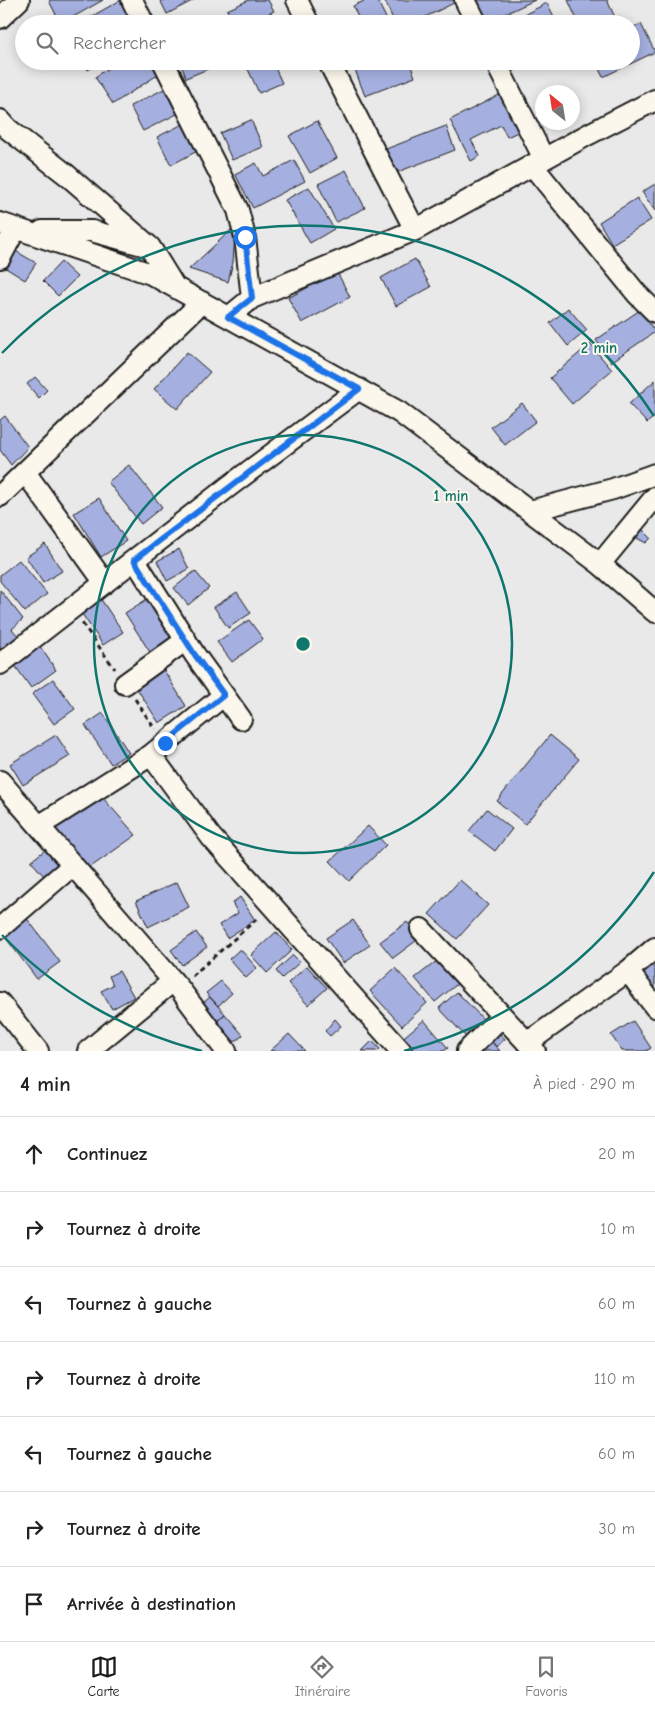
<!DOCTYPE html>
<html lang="fr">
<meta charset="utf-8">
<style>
:root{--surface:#fff;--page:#f2f2f2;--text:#222;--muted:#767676;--line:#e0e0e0;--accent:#1c1c1c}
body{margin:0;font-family:"Comic Neue",sans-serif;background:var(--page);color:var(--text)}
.compass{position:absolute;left:535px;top:85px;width:45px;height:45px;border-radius:50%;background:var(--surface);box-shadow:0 2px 12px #0003;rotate:330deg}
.stop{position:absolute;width:15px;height:15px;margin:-11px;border:4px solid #1a73e8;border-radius:50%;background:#fff}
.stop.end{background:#1a73e8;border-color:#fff;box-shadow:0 1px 5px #0008}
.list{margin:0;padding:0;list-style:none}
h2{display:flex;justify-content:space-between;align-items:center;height:65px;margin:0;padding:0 20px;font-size:21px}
h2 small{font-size:16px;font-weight:400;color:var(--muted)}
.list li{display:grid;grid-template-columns:32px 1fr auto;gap:15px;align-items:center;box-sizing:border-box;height:75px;padding:0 20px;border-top:1px solid var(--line)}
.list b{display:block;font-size:19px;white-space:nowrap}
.list em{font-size:16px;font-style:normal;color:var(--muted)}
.icon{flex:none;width:28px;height:28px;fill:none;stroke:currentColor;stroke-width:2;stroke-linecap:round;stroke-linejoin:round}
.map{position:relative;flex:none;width:655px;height:1051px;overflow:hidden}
.search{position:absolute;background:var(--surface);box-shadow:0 2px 12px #0003;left:15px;right:15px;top:15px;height:55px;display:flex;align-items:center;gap:12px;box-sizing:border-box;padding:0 18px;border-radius:28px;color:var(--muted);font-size:19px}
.sheet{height:590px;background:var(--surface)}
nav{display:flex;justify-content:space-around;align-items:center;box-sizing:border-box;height:70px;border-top:1px solid var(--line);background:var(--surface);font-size:14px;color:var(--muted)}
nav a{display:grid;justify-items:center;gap:2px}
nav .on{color:var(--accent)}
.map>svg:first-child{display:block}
</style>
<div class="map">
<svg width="655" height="1051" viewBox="0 0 655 1051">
<rect width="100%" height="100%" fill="#eae9ea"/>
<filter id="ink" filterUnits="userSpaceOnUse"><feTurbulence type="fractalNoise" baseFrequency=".02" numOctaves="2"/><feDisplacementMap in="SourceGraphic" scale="10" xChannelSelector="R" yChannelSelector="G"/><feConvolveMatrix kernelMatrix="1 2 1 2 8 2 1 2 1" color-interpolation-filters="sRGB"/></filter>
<g filter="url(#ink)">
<path fill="#a5b0e0" stroke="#1c1c1c" d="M51,0H103L61,24L49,1Z
M121,0H128L136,14L118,24H78Z
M160,0H194L167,14Z
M249,0H268L274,11L261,17L264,24H234L227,10Z
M366,0H377L389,24H361L353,6Z
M387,0H455L456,2L411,24H395L385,1Z
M475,0H535L485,23Z
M568,0H607L618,24H579Z
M547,3L558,24H506Z
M641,24L655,52L603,77L595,61H631V28Z
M82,61H103L88,70Z
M119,61H151L159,74L113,104L95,77Z
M180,61H227L186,78Z
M254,61H272L282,83L259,93L246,65Z
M371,61H409L415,77L365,96L354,67Z
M172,85L185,110L143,131L130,106Z
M501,94L520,131L507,137L501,125L471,140L480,156L471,161L450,120Z
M251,120L263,147L232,160L220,133Z
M317,121L337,158L310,173L289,136Z
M187,122L201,149L171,165L157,137Z
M446,126L455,150L395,173L386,149Z
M294,160L305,181L253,208L235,174L256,163L263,176Z
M346,170L365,208L336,222L318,184Z
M655,184V211L642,192Z
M309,187L334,229L310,243L285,200Z
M637,198L651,220L612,244L599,222Z
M233,228L235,237L233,262L228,282L189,269Z
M14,250L36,263L25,280L4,267Z
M415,259L431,287L396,306L381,278Z
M61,262L77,277L58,296L43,281Z
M337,272L350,297L302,323L288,298Z
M568,308L587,330L568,346L550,323Z
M640,310L655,332L611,362L596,340Z
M590,344L612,370L572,404L550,378Z
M187,352L210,372L177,409L154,389Z
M35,377L47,390L39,398L27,384Z
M655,380V416L647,423L629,404Z
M522,403L536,421L505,445L491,427Z
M5,416L28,447L11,465L0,450V420Z
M129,465L162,507L141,524L108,482Z
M99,498L126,541L101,557L74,513Z
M641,528L651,538L646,543L635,537Z
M45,544L62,571L43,583L26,557Z
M179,549L189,569L167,581L157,561Z
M19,560L47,594L25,612L0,581V575Z
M195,571L209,588L188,605L174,588Z
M0,590L23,619L12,629L19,637L2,651L0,649Z
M237,592L251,613L228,628L214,607Z
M98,595L123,632L103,645L78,608Z
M152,596L180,639L153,657L125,613Z
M249,620L263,639L232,662L217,642Z
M39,645L56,670L31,688L13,663Z
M162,667L186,706L159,723L134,684Z
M53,679L75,709L54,724L32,694Z
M103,713L129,753L111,764L85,725Z
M56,735L70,756L23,785L10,764Z
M550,735L579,759L525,824L497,801Z
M102,797L136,835L88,869L51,828Z
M487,809L512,829L495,851L469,831Z
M368,826L386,845L349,881L330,861Z
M45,850L58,865L44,876L31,861Z
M460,880L488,905L457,939L429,914Z
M177,882L189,907L148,927L136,901Z
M240,897L255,920L227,938L219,925L238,913L232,903Z
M25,916L60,962L37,979L2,933Z
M353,920L370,945L343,963L326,938Z
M407,922L420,938L393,958L380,942Z
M196,932L207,947L182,965L171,950Z
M276,932L292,950L267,973L251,955Z
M240,949L257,968L246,978L229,959Z
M293,955L300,962L282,978L276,971Z
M442,957L461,981L435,1002L415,978Z
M649,962L655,969V999L635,973Z
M307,966L327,988L308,1005L288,983Z
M395,968L427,1003L402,1026L370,991Z
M119,971L134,997L112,1009L101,991L113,985L109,976Z
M221,981L232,993L218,1006L206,993Z
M457,992L484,1020L466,1037L439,1008Z
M210,997L225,1014L217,1021L202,1004Z
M225,1014L243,1035L235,1042L217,1021Z
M335,1019L341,1026L330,1036L325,1031Z
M424,1020L448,1048L444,1051H408L399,1041Z
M633,1021L651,1048L646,1051H622L611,1035Z
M496,1030L505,1039L496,1047L488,1037Z
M289,1034L305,1051H270Z
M488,1037L500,1051H472Z
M372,1041L380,1049L377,1051H362Z"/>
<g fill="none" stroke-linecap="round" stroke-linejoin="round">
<defs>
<path id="minor" d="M132,0L144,24
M297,0L309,24
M465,0L477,24
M0,18L19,0
M163,61L238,210L245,237L252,298
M328,61L415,230
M495,61L544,159
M0,120L8,129L67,175L150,247
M532,165L637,294L655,312
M0,223L151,274L399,412L600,564L655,612
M42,231H92L150,247L174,286
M0,258L16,228
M229,317L252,298L415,230L589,134L655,100
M25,472L105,583
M0,496L202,302
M530,511L613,489L655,474
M135,560L195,655L241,719
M600,564L655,497
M0,664L228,487L359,389
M125,684L186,640
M151,755L224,695
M0,781L179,988L226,1051
M39,826L151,755L211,837L401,1051
M0,928L73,865
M421,929L535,1051
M628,971L655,1007
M0,1003L38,1051
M527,1043L628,971L655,948
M88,1051L173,981
M467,1051L502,1016"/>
</defs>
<use href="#minor" stroke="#1c1c1c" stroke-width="24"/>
<path stroke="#1c1c1c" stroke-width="3" stroke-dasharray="5 4" stroke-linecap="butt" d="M82,623L115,669
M135,699L155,729
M192,976L259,917"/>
<use href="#minor" stroke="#fbf7ec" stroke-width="20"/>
</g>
</g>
<g fill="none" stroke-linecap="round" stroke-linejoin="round" filter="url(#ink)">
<path stroke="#1a73e8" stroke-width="6" d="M165,743L224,695L195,655L134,560L359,389L228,317L252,298L245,237"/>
</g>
<g fill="none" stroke="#0f766e" stroke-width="2.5">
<circle cx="303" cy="644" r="209"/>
<path d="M654 872A419 419 0 0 1 404 1051M202 1051A419 419 0 0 1 2 935M2 353A419 419 0 0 1 654 416"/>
</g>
<circle cx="303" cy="644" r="8" fill="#0f766e" stroke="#fbf7ec" stroke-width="2.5"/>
<g font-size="15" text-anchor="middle" font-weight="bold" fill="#0f766e" stroke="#fbf7ec" stroke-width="4" stroke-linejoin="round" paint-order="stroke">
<text x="599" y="353">2 min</text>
<text x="451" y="501">1 min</text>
</g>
</svg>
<svg class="compass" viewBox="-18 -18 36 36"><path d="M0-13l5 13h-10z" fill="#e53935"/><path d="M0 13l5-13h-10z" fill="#767676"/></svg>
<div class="stop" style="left:245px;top:237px"></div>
<div class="stop end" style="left:165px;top:743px"></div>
<div class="search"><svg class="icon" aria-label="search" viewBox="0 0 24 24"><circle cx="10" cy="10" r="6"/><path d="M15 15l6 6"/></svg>Rechercher</div>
</div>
<section class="sheet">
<h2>4 min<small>À pied · 290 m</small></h2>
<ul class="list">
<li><svg class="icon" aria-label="ahead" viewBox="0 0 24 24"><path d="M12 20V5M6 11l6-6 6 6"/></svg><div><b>Continuez</b></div><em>20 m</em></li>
<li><svg class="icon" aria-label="right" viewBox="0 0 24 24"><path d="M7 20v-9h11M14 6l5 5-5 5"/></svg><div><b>Tournez à droite</b></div><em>10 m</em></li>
<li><svg class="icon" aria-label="left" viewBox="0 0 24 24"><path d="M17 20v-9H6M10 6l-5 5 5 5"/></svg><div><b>Tournez à gauche</b></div><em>60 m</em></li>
<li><svg class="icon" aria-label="right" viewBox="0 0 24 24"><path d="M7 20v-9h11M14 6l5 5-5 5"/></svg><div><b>Tournez à droite</b></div><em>110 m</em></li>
<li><svg class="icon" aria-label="left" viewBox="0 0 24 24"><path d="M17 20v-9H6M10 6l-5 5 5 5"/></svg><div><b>Tournez à gauche</b></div><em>60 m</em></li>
<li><svg class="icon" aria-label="right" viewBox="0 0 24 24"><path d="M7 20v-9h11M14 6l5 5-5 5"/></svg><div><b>Tournez à droite</b></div><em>30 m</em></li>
<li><svg class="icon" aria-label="arrive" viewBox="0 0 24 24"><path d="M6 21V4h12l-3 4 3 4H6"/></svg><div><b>Arrivée à destination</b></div></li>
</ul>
</section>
<nav>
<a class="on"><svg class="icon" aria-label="map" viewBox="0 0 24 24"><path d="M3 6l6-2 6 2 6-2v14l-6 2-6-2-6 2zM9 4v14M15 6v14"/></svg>Carte</a>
<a><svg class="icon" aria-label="directions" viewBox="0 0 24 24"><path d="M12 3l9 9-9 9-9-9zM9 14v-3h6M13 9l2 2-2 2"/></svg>Itinéraire</a>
<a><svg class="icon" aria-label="saved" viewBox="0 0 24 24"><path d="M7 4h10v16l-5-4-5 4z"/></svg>Favoris</a>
</nav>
